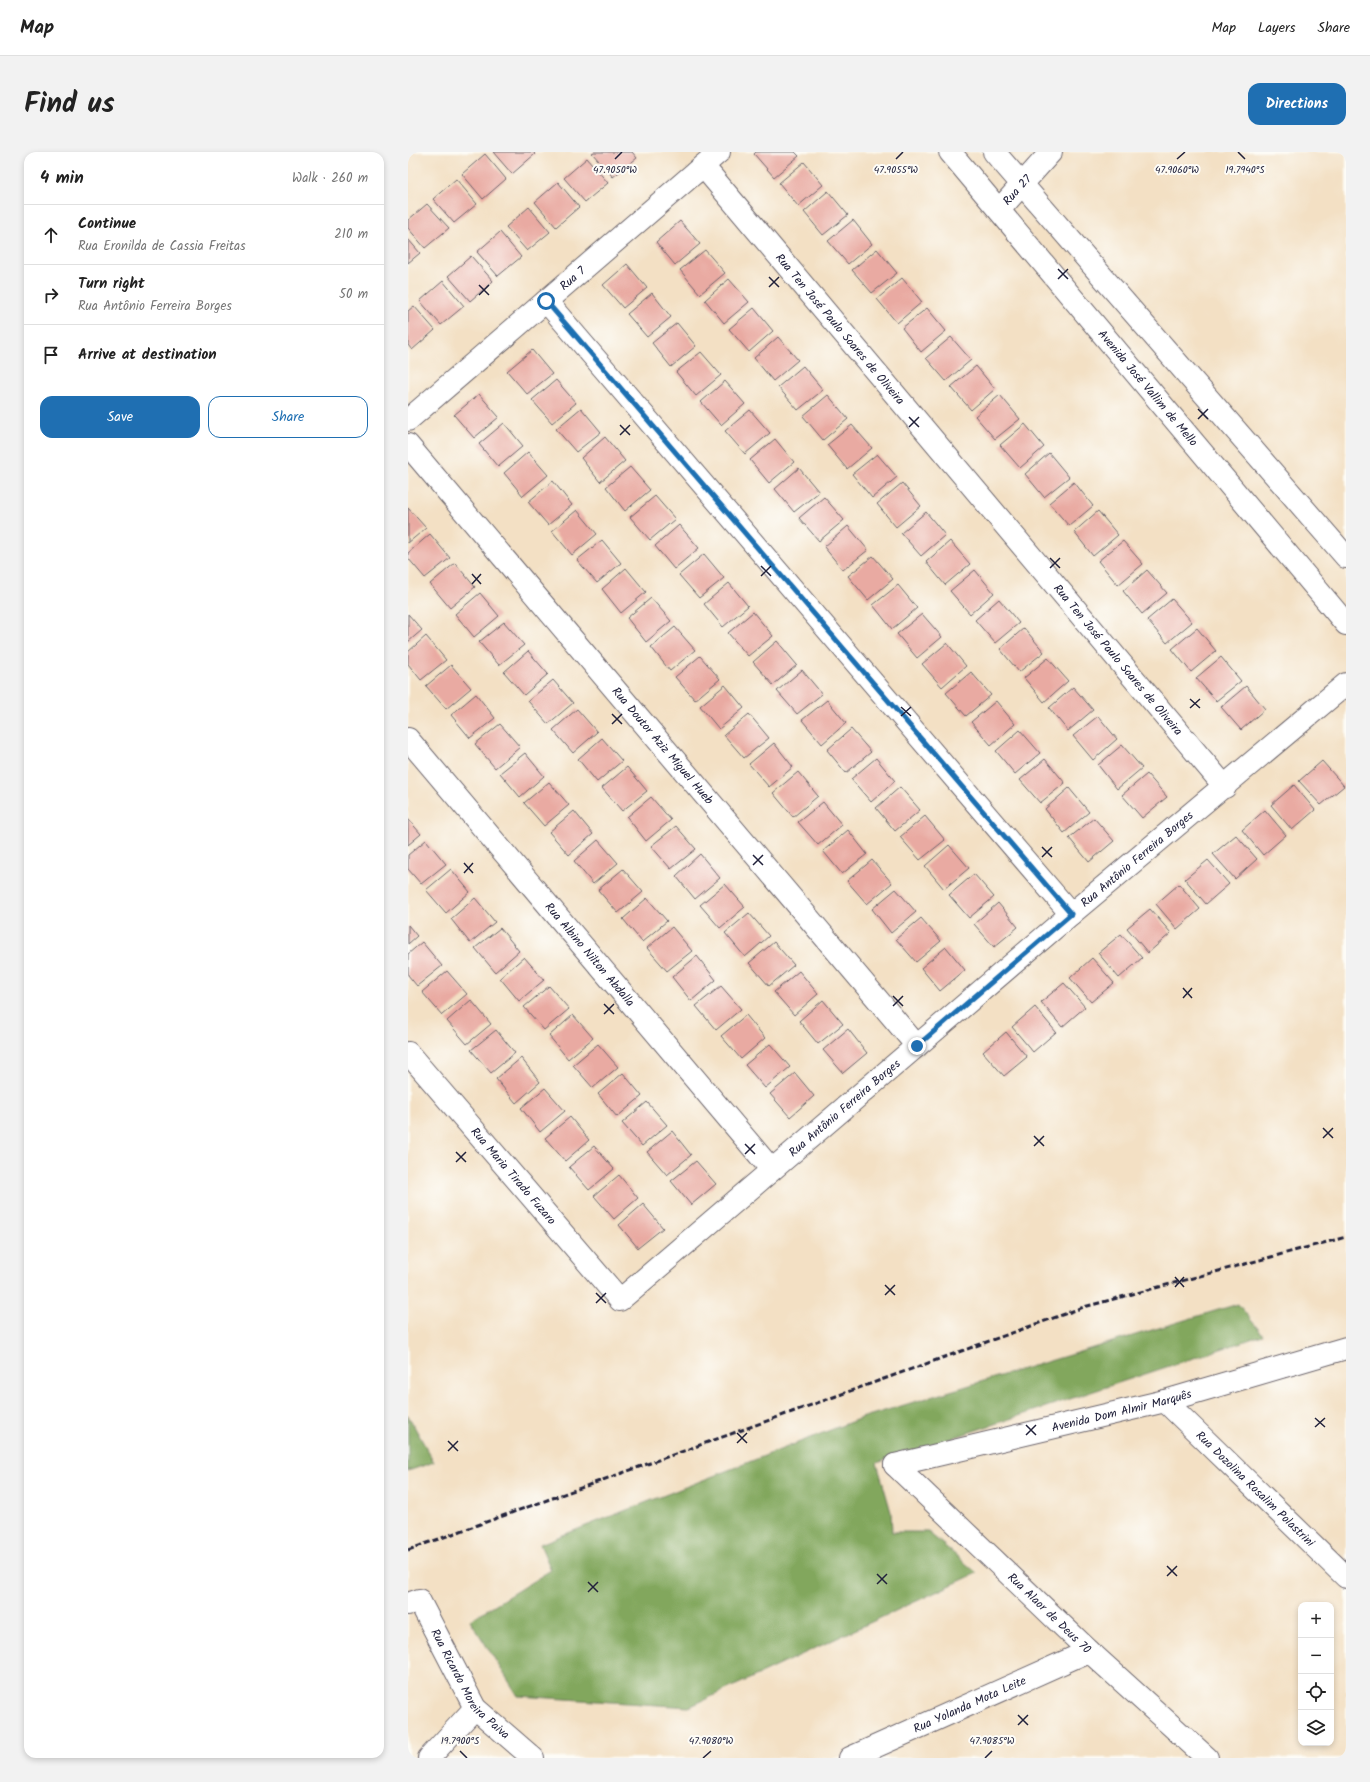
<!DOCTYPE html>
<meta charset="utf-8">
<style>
:root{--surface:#fff;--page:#f2f2f2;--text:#222;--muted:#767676;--line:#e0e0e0;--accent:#1f6fb2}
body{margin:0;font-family:Kalam,sans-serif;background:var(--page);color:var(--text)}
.controls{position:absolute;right:12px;bottom:12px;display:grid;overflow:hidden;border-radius:8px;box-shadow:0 2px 6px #0003}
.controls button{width:36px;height:36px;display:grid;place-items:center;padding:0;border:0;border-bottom:1px solid var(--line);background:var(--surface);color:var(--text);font:20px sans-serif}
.stop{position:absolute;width:12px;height:12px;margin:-9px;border:3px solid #1f6fb2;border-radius:50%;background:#fff}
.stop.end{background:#1f6fb2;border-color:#fff;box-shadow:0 1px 4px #0008}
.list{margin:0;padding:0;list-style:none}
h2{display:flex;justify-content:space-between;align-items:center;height:52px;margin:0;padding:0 16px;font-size:17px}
h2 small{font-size:13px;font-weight:400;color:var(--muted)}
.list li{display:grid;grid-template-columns:26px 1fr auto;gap:12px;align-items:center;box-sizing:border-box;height:60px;padding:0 16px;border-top:1px solid var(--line)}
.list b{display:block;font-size:15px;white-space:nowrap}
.list p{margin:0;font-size:13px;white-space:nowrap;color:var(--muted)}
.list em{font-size:13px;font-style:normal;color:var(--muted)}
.actions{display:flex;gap:8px;padding:12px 16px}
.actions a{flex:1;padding:9px 0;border:1px solid var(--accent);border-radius:12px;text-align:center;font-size:14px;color:var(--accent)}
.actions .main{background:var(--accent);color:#fff}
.icon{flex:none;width:22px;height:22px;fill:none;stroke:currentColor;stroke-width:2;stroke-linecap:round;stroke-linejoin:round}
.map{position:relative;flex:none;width:938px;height:1606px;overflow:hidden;border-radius:12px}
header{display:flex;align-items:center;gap:24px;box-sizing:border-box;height:56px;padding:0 20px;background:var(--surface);border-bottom:1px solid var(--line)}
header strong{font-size:19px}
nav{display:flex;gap:22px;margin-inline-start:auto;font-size:14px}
.intro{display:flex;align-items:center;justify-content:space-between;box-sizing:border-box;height:96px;padding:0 24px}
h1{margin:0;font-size:28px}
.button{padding:10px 18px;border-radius:12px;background:var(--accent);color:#fff;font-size:14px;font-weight:700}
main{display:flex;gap:24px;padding:0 24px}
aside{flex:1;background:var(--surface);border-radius:12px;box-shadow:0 2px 6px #0003}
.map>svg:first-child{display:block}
</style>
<header>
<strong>Map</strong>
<nav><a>Map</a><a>Layers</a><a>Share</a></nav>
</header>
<div class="intro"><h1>Find us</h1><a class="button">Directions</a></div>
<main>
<aside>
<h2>4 min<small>Walk · 260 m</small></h2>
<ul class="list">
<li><svg class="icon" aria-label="ahead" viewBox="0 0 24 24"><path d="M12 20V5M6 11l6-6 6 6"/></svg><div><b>Continue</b><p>Rua Eronilda de Cassia Freitas</p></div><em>210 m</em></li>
<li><svg class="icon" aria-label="right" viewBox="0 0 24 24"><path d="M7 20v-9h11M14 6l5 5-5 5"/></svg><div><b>Turn right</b><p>Rua Antônio Ferreira Borges</p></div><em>50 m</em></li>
<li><svg class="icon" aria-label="arrive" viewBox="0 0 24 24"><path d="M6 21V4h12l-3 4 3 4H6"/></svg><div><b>Arrive at destination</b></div></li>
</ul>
<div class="actions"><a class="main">Save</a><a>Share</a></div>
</aside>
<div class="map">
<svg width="938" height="1606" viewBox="0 0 938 1606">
<rect width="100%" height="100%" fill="#fdfcf7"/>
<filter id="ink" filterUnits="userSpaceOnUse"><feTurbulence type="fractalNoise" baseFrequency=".025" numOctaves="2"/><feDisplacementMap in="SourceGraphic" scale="8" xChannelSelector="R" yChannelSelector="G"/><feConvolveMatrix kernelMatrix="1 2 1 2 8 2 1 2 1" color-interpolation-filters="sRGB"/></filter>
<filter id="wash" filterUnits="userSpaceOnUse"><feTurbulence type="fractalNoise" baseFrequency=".012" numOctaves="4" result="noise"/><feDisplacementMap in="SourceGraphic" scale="16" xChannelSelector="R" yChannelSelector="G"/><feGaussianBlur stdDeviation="0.9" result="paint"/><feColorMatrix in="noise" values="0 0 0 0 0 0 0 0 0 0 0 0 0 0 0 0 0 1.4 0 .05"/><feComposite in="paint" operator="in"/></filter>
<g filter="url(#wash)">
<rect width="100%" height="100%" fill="#f3e0c4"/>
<path fill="#82a75d" stroke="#52644c" d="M830,1152L855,1183L469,1311L483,1360L484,1380H520L569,1421L281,1555L110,1544L62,1468L143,1418L132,1392L453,1266Z
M0,1263L26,1310L0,1319Z"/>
<g id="blocks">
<path fill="#e9aaa2" d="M85,0H125L127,2L104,22Z
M186,0H224L229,6L205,25L184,1Z
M348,0H387L391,4L366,25L346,2Z
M77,2L98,27L75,47L54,22Z
M179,6L200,31L177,50L156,26Z
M396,10L415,33L390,54L371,31Z
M48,27L69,52L46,71L25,47Z
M150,30L171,55L148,75L127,50Z
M420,39L440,63L415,83L396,60Z
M19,52L41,76L17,96L0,76V68Z
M121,55L142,80L119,99L98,75Z
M445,68L464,92L440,112L420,89Z
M272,69L292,92L267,113L248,90Z
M92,80L113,105L90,124L69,100Z
M0,87L12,101L0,111Z
M469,97L489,121L464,141L444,118Z
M297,98L317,121L292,142L272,118Z
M63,104L85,129L62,149L40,124Z
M219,112L239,136L215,156L195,133Z
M494,126L514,150L489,171L469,147Z
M321,127L341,150L316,171L297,148Z
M35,129L56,154L33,173L12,149Z
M244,141L263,165L239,185L219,162Z
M6,154L27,178L4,198L0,193V159Z
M346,156L365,179L341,200L321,177Z
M519,156L538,179L513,200L494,176Z
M269,171L288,194L263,215L244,191Z
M370,185L390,208L365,229L346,206Z
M543,185L563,208L538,229L518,206Z
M124,198L144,222L119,242L99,219Z
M293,200L313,223L288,244L268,220Z
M395,214L415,238L390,258L370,235Z
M568,214L587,237L563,258L543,235Z
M148,228L168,251L144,271L124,248Z
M317,229L337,252L313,273L293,250Z
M71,242L91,265L66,286L46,263Z
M420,243L440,267L415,288L395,264Z
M592,243L612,267L587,287L567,264Z
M173,256L193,280L168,300L148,277Z
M342,258L362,281L337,302L317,279Z
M96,271L115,294L90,315L71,292Z
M617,272L636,295L612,316L592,293Z
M444,273L464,296L439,317L419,293Z
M197,285L217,309L192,330L173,306Z
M367,287L386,310L361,331L342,308Z
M120,300L140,323L115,344L96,321Z
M641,301L661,325L636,345L617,322Z
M469,302L489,325L464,346L444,322Z
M222,315L242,338L217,359L198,335Z
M391,316L411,340L386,360L367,337Z
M145,329L164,353L140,373L120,350Z
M666,330L685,354L661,374L641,351Z
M494,331L513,354L488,375L469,352Z
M247,344L267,367L242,388L222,365Z
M416,345L436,368L411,389L391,366Z
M0,356L18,376L0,391Z
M169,358L189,382L164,403L144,379Z
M690,359L710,383L685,404L666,380Z
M518,360L537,383L513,404L493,381Z
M271,373L291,396L266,417L247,394Z
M440,374L460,398L435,418L416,395Z
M22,382L42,406L17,426L0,406V401Z
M194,388L213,411L189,431L169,408Z
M542,389L562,412L537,433L518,410Z
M715,389L735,412L710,433L690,409Z
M296,402L316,426L291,446L271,423Z
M465,404L485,427L460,448L440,424Z
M47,411L67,435L42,456L22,432Z
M218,416L238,440L213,461L194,437Z
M567,418L586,441L562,462L542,439Z
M739,418L759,441L734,462L715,439Z
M321,431L340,454L315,475L296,452Z
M490,433L509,456L484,477L465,453Z
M72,441L91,464L66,485L47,462Z
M243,446L263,469L238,490L219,466Z
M591,447L611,471L587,491L567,468Z
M764,447L784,470L759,491L739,468Z
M345,460L365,484L340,504L320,481Z
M0,462L14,478L0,490Z
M514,462L534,485L509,506L489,482Z
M96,470L116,493L91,513L71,490Z
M267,475L287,498L262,519L243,495Z
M616,476L636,500L611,520L592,497Z
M789,476L808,499L783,520L764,497Z
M18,484L38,508L13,528L0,512V500Z
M369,489L389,513L365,533L345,510Z
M539,491L558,514L534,535L514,512Z
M120,499L140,522L116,543L96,520Z
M292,504L312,527L287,548L267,525Z
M813,505L833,529L808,549L788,526Z
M640,506L660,529L636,550L616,526Z
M43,513L63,536L38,557L18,534Z
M394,518L414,542L389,562L369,539Z
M563,520L583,543L558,564L538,541Z
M145,528L165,551L140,572L120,549Z
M317,533L336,556L311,577L292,554Z
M838,534L857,557L833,578L813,555Z
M665,535L685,558L660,579L641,556Z
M68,542L87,566L62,586L43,563Z
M419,548L438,571L414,592L394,568Z
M588,549L607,572L583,593L563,570Z
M169,557L189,580L165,601L145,578Z
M341,562L361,586L336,606L316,583Z
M690,564L709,587L685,608L665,584Z
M92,572L112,595L87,616L67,592Z
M443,577L463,600L438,621L419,598Z
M612,578L632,601L607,622L588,599Z
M194,586L214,609L189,630L170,607Z
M366,591L385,615L361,635L341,612Z
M714,593L734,616L709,637L690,613Z
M117,601L136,624L112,645L92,621Z
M468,606L487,629L463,650L443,627Z
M637,607L657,631L632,651L612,628Z
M914,609L936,634L913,653L891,629Z
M219,615L239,639L214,659L194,636Z
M390,620L410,644L385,665L365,641Z
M739,622L759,645L734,666L714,643Z
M141,630L161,653L136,674L116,651Z
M886,633L907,658L884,678L863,653Z
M492,635L512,658L487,679L468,656Z
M661,636L681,660L656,681L637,657Z
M243,645L263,668L238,689L219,665Z
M415,650L434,673L410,693L390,670Z
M857,658L878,683L855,703L834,678Z
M166,659L185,682L161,703L141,680Z
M517,664L537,688L512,708L492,685Z
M686,666L706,689L681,710L661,686Z
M0,667L13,682L0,693Z
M268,674L288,697L263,717L243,694Z
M440,678L459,702L434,722L415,699Z
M828,683L849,707L827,727L805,702Z
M18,688L38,712L13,732L0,717V703Z
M190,688L210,711L185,732L166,709Z
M541,693L561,716L536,737L517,714Z
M292,702L312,726L287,747L268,724Z
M464,708L484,731L459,752L439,729Z
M800,708L821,732L798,752L777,727Z
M43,717L62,740L38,761L18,738Z
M215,717L235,740L210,761L190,738Z
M566,722L586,745L561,766L541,743Z
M317,732L337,755L312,776L292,753Z
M771,732L792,757L769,777L748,752Z
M488,737L508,760L483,781L464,757Z
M67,746L87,770L62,791L43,767Z
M239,746L259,769L234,790L215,767Z
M590,751L610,775L586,795L566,772Z
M742,757L763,781L740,801L719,776Z
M341,761L361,784L337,805L317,781Z
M513,766L533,789L508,810L488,787Z
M0,773L9,784L0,792Z
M264,775L284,799L259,819L239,796Z
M92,776L111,799L87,820L67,796Z
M713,782L734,806L711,826L690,801Z
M14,790L34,814L9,834L0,823V802Z
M366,790L386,813L361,834L341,811Z
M538,795L557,818L532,839L513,816Z
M289,804L308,828L283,849L264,825Z
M116,805L136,828L111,849L92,826Z
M684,806L706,831L683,850L662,826Z
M39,819L59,842L34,863L14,840Z
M391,819L410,842L386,863L366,840Z
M656,831L677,855L654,875L633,850Z
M141,834L161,857L136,878L116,855Z
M313,834L333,857L308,878L288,854Z
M63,848L83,872L59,892L39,869Z
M415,848L435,872L410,892L391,869Z
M627,855L648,880L625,900L604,875Z
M165,863L185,886L160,907L141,884Z
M338,863L357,886L333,907L313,884Z
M440,877L459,901L435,921L415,898Z
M88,878L107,901L83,921L63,898Z
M598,880L619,905L596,924L575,900Z
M190,892L210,915L185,936L165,913Z
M362,892L382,915L357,936L337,913Z
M113,906L132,930L108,951L88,927Z
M215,921L234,944L209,965L190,942Z
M387,921L406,944L382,965L362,942Z
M137,936L157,959L132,980L113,956Z
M239,950L259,973L234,994L214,971Z
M162,965L181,988L157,1009L137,986Z
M264,979L283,1003L259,1023L239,1000Z
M186,994L206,1017L181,1038L161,1015Z
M288,1009L308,1032L283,1053L263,1029Z
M211,1023L230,1046L206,1067L186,1044Z
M235,1052L255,1076L230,1096L211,1073Z"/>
</g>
</g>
<g filter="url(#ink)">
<use href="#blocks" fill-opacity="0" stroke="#6b646b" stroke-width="1"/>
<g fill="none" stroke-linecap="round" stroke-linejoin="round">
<defs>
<g id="minor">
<path id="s1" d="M542,0L938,472"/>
<path d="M586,0L938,405"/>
<path id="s2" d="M295,14L817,635"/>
<path id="s3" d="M591,58L643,0"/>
<path d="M138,149L663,762"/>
<path id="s4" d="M0,268L311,0"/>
<path id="s5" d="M0,293L509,894"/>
<path id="s6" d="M0,587L363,1017"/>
<path id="s7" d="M0,901L212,1148L663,762L938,532"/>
<path id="s8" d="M757,1249L938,1425"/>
<path id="s9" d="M487,1313L757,1249L938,1196"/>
<path id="s10" d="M487,1313L681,1499L799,1606"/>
<path id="s11" d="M0,1452L11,1448L67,1556L125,1606"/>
<path d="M21,1606L67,1556"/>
<path id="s12" d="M442,1606L681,1499"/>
</g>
</defs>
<use href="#minor" stroke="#6b646b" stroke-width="24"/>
<use href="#minor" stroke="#fff" stroke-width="22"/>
<path stroke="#22223b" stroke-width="3" stroke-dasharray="6 3" stroke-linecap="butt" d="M0,1398L676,1155L938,1085"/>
</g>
</g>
<g fill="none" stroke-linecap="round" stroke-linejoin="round" filter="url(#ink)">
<path stroke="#1f6fb2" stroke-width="5" d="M138,149L663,762L509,894"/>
</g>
<path fill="none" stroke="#22223b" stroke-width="1.5" d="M830,0L837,7M207,7L214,0M488,7L495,0M769,7L777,0M650,117L660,127M361,125L371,135M650,127L660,117M71,133L81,143M361,135L371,125M71,143L81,133M790,257L800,267M501,265L511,275M790,267L800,257M212,273L222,283M501,275L511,265M212,283L222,273M642,406L652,416M353,414L363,424M642,416L652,406M64,422L73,432M353,424L363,414M64,432L73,422M782,547L792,556M493,555L503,564M782,556L792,547M204,562L214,572M493,564L503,555M204,572L214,562M634,695L644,705M345,703L355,713M634,705L644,695M56,711L65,721M345,713L355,703M56,721L65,711M775,836L784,846M485,844L495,854M775,846L784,836M196,852L206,862M485,854L495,844M196,862L206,852M915,976L925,986M626,984L636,994M915,986L925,976M337,992L347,1002M626,994L636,984M48,1000L58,1010M337,1002L347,992M48,1010L58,1000M767,1125L776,1135M477,1133L487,1143M767,1135L776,1125M188,1141L198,1151M477,1143L487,1133M188,1151L198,1141M907,1266L917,1275M618,1273L628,1283M907,1275L917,1266M329,1281L339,1291M618,1283L628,1273M40,1289L50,1299M329,1291L339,1281M40,1299L50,1289M759,1414L769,1424M469,1422L479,1432M759,1424L769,1414M180,1430L190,1440M469,1432L479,1422M180,1440L190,1430M610,1563L620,1573M610,1573L620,1563M52,1599L59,1606M295,1606L303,1599M577,1606L584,1599"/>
<g text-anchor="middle" stroke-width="4" stroke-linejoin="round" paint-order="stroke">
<g font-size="12" fill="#22223b" stroke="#fdfcf7">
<text dy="4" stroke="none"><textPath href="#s3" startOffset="27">Rua 27</textPath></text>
<text dy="4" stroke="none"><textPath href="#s4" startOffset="217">Rua 7</textPath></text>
<text dy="4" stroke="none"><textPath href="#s2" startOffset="213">Rua Ten José Paulo Soares de Oliveira</textPath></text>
<text dy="4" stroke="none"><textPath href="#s1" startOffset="308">Avenida José Vallim de Mello</textPath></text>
<text dy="4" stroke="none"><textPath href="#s2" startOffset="645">Rua Ten José Paulo Soares de Oliveira</textPath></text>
<text dy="4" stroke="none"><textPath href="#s5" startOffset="394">Rua Doutor Aziz Miguel Hueb</textPath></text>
<text dy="4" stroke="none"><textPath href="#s7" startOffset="1005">Rua Antônio Ferreira Borges</textPath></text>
<text dy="4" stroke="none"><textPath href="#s6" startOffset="282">Rua Albino Nilton Abdalla</textPath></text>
<text dy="4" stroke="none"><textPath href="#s7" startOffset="621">Rua Antônio Ferreira Borges</textPath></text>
<text dy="4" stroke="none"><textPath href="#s7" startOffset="162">Rua Maria Tirado Fuzaro</textPath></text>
<text dy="4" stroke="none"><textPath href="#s9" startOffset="233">Avenida Dom Almir Marquês</textPath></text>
<text dy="4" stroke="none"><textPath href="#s8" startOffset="126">Rua Dozolina Rosalim Polastrini</textPath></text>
<text dy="4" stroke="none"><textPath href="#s10" startOffset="214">Rua Alaor de Deus 70</textPath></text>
<text dy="4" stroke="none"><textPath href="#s11" startOffset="111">Rua Ricardo Moreira Paiva</textPath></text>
<text dy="4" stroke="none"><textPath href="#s12" startOffset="131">Rua Yolanda Mota Leite</textPath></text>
</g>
</g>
<g font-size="10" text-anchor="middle" fill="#22223b" stroke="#fdfcf7" stroke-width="4" stroke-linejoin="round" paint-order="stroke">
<text x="207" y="21">47.9050°W</text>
<text x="488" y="21">47.9055°W</text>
<text x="769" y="21">47.9060°W</text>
<text x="837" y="21">19.7940°S</text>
<text x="52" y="1592">19.7900°S</text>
<text x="303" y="1592">47.9080°W</text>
<text x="584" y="1592">47.9085°W</text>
</g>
</svg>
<div class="controls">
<button>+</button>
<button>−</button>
<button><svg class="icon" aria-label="locate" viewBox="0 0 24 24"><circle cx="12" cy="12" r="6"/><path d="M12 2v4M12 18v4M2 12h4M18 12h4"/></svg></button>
<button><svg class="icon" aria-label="layers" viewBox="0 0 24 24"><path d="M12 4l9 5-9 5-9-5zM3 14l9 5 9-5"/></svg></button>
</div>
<div class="stop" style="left:138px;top:149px"></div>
<div class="stop end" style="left:509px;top:894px"></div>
</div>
</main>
